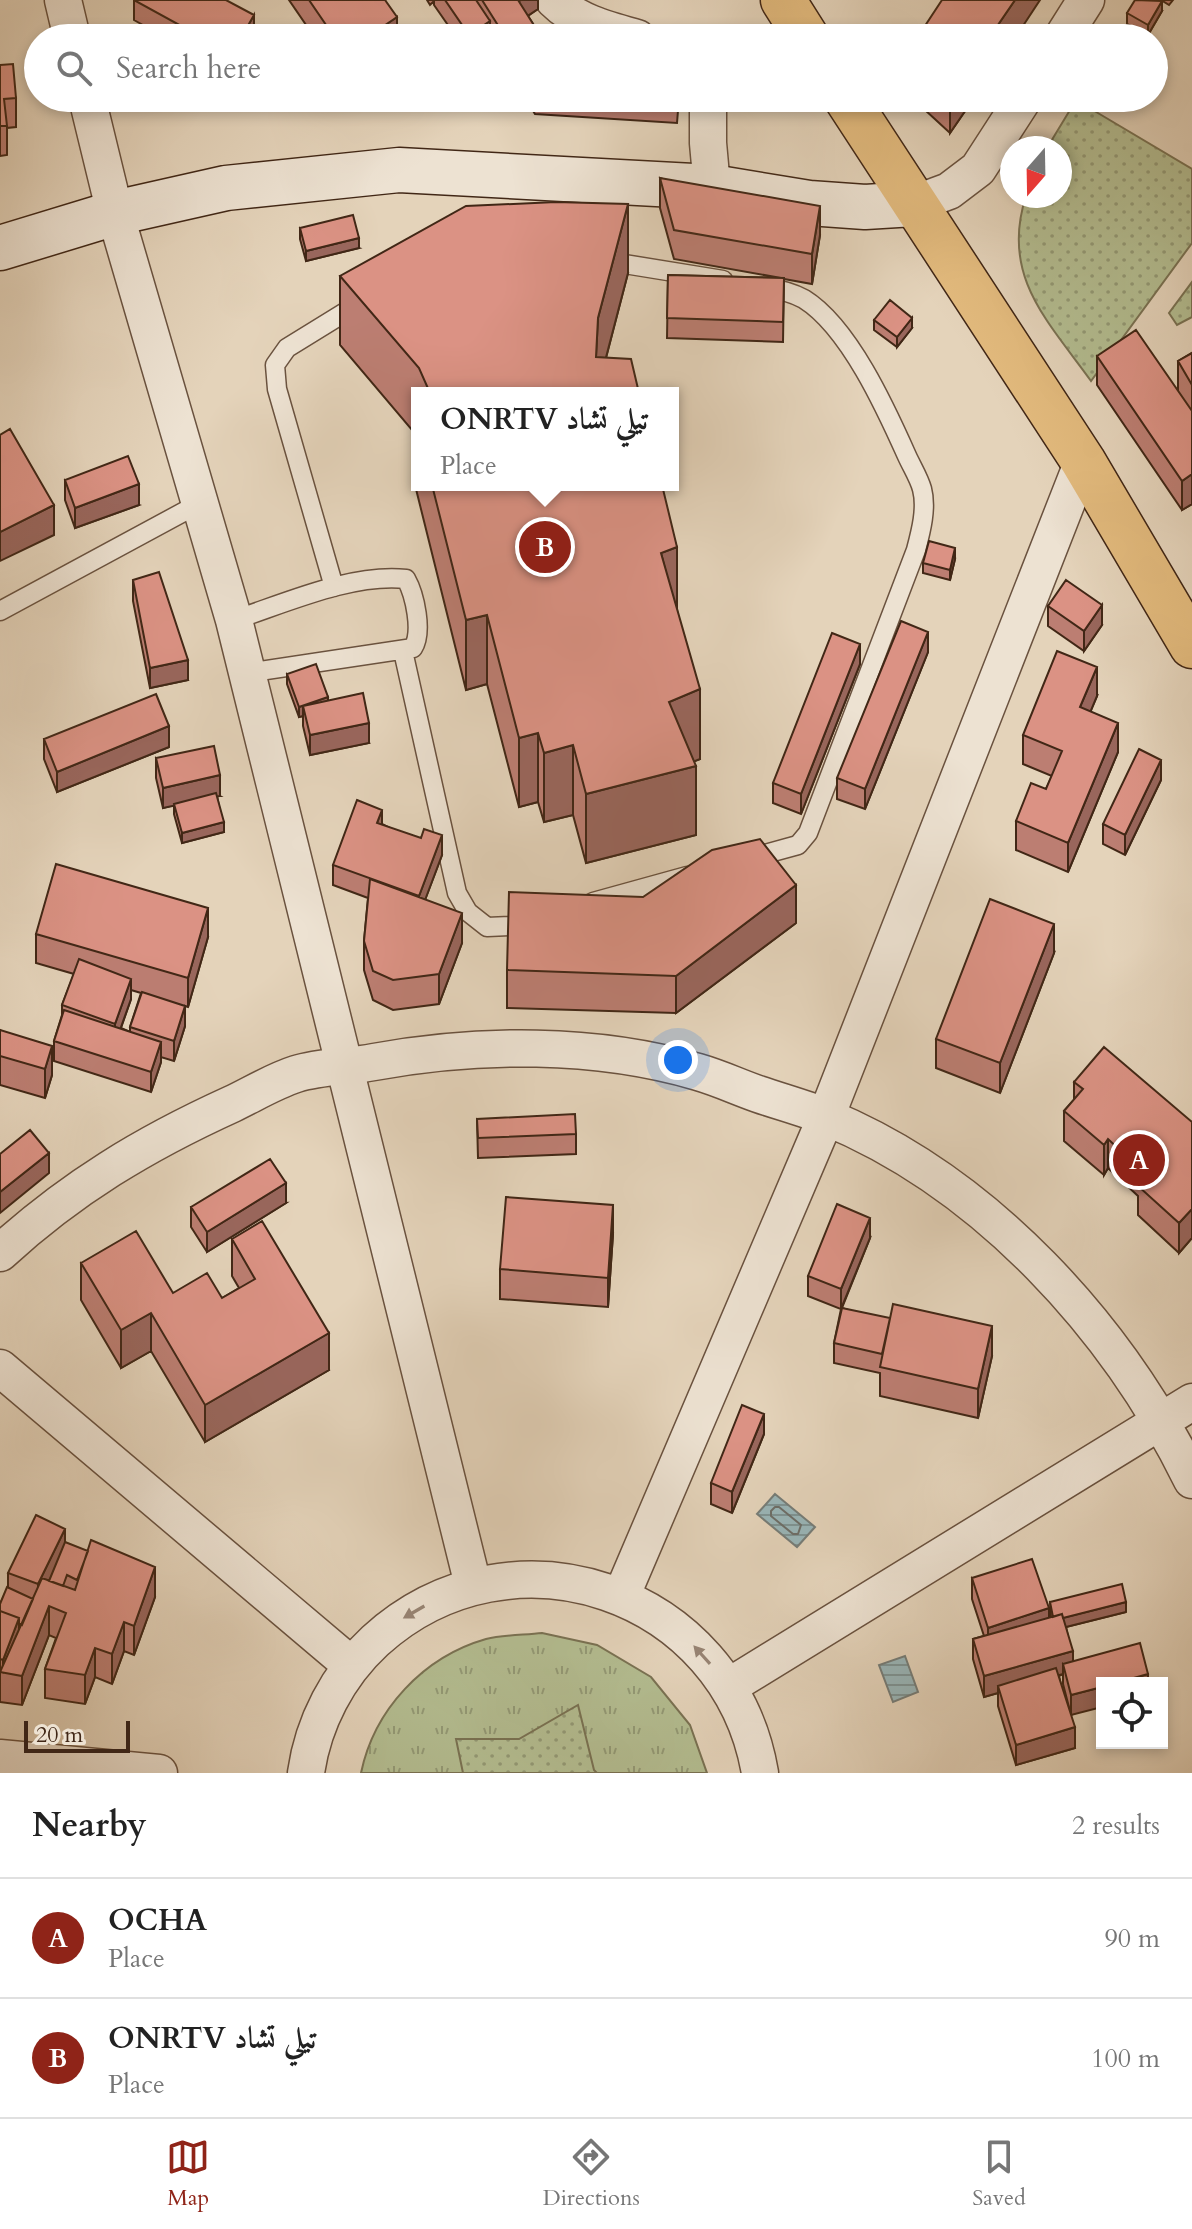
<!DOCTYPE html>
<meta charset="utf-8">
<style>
:root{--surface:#fff;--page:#f2f2f2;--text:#222;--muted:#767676;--line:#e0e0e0;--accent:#8f2418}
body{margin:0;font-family:Cardo,Amiri,serif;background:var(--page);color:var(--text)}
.controls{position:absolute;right:24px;bottom:24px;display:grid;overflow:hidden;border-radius:0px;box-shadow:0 4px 12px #0003}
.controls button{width:72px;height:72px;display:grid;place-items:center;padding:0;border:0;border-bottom:2px solid var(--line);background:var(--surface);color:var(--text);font:40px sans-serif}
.compass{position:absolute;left:1000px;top:136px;width:72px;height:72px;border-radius:50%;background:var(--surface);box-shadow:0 4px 12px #0003;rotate:200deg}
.scale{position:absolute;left:24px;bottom:20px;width:106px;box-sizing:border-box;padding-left:8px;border:4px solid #412716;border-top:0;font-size:22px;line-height:28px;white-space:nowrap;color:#412716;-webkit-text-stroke:6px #ede2d2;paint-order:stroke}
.you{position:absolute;left:678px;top:1060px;width:28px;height:28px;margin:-20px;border:6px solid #fff;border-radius:50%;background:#1a73e8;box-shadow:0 0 0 12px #1a73e833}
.badge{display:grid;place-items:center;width:52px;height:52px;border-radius:50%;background:var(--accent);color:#fff;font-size:26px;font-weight:700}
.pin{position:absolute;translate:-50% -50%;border:4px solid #fff;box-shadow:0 2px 8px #0006}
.popup{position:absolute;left:411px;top:387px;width:268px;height:104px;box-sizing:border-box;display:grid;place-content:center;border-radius:0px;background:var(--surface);filter:drop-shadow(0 2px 6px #0005);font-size:26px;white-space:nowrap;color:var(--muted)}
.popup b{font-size:30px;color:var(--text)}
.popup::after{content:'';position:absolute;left:50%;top:100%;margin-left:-16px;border:16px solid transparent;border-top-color:var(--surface)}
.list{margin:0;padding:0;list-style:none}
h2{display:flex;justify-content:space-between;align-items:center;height:104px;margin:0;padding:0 32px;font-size:34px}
h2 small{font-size:26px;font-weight:400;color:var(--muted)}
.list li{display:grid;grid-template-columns:52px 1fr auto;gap:24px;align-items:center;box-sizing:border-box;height:120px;padding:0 32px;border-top:2px solid var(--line)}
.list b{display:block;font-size:30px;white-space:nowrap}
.list p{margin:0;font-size:26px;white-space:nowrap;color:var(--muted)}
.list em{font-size:26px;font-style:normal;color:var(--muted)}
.icon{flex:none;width:44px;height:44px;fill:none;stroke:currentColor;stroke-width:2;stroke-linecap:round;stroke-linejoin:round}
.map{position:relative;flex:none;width:1192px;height:1773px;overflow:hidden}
.search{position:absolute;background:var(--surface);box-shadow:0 4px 12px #0003;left:24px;right:24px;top:24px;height:88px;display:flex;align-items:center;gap:20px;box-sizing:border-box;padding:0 28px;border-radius:44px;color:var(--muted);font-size:30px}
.sheet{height:344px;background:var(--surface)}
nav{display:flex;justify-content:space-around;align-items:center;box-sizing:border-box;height:112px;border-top:2px solid var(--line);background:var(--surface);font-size:22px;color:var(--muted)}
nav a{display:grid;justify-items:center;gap:4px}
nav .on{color:var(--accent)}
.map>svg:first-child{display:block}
</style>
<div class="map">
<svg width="1192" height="1773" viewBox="0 0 1192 1773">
<defs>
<pattern id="grass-tufts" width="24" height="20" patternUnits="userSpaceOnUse" patternTransform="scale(2)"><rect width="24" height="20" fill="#b3bc90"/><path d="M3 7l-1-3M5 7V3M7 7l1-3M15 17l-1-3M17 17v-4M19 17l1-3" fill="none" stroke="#939975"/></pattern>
<pattern id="garden-dots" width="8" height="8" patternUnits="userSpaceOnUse" patternTransform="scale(2)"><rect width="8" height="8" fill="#b3bc90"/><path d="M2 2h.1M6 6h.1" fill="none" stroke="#939975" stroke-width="1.8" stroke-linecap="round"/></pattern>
<pattern id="water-rules" width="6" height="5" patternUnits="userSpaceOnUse" patternTransform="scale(2)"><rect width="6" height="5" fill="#99b6b9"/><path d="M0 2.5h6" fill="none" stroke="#7e9495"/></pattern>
</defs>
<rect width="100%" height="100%" fill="#e4d3ba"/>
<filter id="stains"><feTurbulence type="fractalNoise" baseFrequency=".0025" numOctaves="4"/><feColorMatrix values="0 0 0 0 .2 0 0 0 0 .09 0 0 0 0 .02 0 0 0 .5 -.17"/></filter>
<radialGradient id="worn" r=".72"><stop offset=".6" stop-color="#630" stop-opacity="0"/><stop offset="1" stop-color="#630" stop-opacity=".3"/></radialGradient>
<path fill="url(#grass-tufts)" stroke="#7a7253" stroke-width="2" d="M542,1633L597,1645L651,1677L690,1725L707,1773H361C374,1710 423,1657 486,1639C503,1635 524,1635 542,1633Z"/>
<path fill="url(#garden-dots)" stroke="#7a7253" stroke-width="2" d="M1076,100L1192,169V243L1091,381C1048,321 1000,276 1026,196H1060V148H1047Z
M1192,282V317L1177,325L1169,313Z
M578,1705L594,1770L597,1773H463L456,1739H519Z"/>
<path fill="url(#water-rules)" stroke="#767d78" stroke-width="2" d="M775,1494L815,1527L797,1547L757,1514Z
M905,1656L918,1692L893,1702L879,1665Z"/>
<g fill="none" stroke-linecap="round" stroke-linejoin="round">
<path stroke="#6d6e68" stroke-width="2" d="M775,1507H779L801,1525L798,1534H793L771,1516V1511Z"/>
<defs>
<path id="lane" d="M606,261L723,280
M334,587L277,389L275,365L287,348L360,303
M0,611L200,503
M234,620C286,603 352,573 406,579C415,595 423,632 413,648L246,673
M403,651L457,893L468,912L487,927L510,926L530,920
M747,859L798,845L808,833L916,550C921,531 927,508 922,489C919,478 912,467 907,456C886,409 849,327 804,299C791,292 778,289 763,287
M593,902L687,876"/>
<path id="street" d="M63,0L72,38
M554,0C576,22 608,30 637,38
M1062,38L1086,0
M87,98L115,213L234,620L473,1585
M708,98V143L712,187
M914,204L949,191L978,169L1024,98
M0,1253C71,1188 144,1144 232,1104C253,1094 274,1081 296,1074C321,1066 349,1067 374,1062C479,1043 595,1042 698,1072C719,1078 738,1087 758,1094C781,1102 804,1108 826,1117C986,1183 1117,1327 1192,1480
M0,1368L351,1665
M621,1597L826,1117L1083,461
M728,1687L1192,1402
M0,1758L159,1773
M306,1773C313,1723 338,1675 375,1641C511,1517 729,1591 760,1773"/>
<path id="secondary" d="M0,248L115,213L226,188L399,170L712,187L809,203L865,207L914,204"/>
<path id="primary" d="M783,0L807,38
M846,98L1083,461L1192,646"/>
</defs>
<use href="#lane" stroke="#6a523f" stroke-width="21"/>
<use href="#street" stroke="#6a523f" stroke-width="39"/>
<use href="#secondary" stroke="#412716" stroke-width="47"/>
<use href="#primary" stroke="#412716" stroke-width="47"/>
<use href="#lane" stroke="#ede2d2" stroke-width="18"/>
<use href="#street" stroke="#ede2d2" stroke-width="36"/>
<use href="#secondary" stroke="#ede2d2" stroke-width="44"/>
<use href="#primary" stroke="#e2ba7d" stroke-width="44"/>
</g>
<path fill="#bc7e72" stroke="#412716" stroke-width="2" fill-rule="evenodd" d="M134,0L254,36L253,38H166L134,20Z
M289,0H385L397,38H315Z
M427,0H538V9L528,16L542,38H457L434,5V1L430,5Z
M1161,0H1173L1169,5Z
M1162,11L1148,35L1127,24V13Z
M0,65L16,98V127L7,128V155L0,156Z
M525,98H679L677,123L535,114Z
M912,98H974L950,133Z
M660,178L820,235L812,284L784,279L783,342L667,338L668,275L781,278L674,259L660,208Z
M300,228L359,248L306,261L300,239Z
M628,273L606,358L639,393H417V485H662L677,610L700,759L694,761L696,835L586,863L573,815L544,822L538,802L519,807L487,684L466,690L413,477V431L340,345V276Z
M874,320L912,328L897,347L874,330Z
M1192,353V504L1182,510L1097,385V356L1178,391V361Z
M65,480L139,505L75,528L65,500Z
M955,559L950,580L923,573V563Z
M133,580L188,680L150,688L133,601Z
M1048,606L1102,625L1084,651L1048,626Z
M928,652L865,809L837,799V778Z
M860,664L801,814L773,803V783Z
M287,674L328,701L369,743L310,755L303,726V716L299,717L287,684Z
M1097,696L1090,712L1118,752L1068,872L1016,850V821L1046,789L1052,776L1023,764V735Z
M44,739L169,747L57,792L44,759Z
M156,758L220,796H217L224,832L182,843L174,814V805L163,808L156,778Z
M1161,780L1125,855L1103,844V824Z
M382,824L442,855L425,900L462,943L439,1004L393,1010L373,1000L364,970V941L368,898L333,885V865Z
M796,923L676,1013L507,1008V970Z
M36,934L208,937L188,1007L185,1006V1026L174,1061L161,1057V1062L151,1092L54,1061V1041L62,1015V1005L74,974L36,963ZM131,990L141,993L130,1027V1032L121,1028L131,999Z
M1054,953L1000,1093L936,1068V1039Z
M0,1030L52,1075L45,1098L0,1085Z
M1074,1082L1192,1122V1238L1179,1253L1138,1215V1196L1108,1168L1104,1175L1064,1141V1111L1074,1100Z
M477,1119L576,1134V1154L478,1158Z
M286,1203L207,1252L191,1227V1207Z
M613,1234L608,1307L500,1299V1269Z
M870,1238L842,1308L992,1356L978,1418L880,1396V1373L834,1363V1343L841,1309L808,1296V1276Z
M232,1239L329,1370L205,1442L151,1351L121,1368L81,1300V1263L173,1293L222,1298L239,1288L232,1276Z
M764,1434L732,1513L711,1504V1483Z
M65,1542L155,1597L134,1655L124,1651L112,1684L95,1677L85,1704L45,1698V1669L56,1638L49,1635L22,1705L0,1702V1604L8,1587V1573Z
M972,1578L1049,1618H1051L1050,1602L1126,1612L1066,1627L1073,1661L1148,1683L1071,1715L1063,1684V1674L1059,1676L1075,1748L1016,1765L998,1706V1693L984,1697L973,1659V1639L984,1636L972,1599Z"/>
<path fill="#99665c" stroke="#412716" stroke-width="2" d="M521,0H538V9L515,24V4Z
M1015,0H1040L1015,38H989Z
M1162,1V11L1148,35V25Z
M254,15V36L253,38H241Z
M397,17V38H366Z
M490,21V38H469V35Z
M950,98H974L950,133Z
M628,204V273L598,388L596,357L598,318Z
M820,206V235L812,284V254Z
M359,238V248L306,261V251Z
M912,318V328L897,347V337Z
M1192,474V504L1182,510V481Z
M139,484V505L75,528V508Z
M54,505V535L0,561V532Z
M677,547V616L661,553Z
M955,548V559L950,580V570Z
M1102,605V625L1084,651V631Z
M487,615V684L466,690V620Z
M928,632V652L865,809V789Z
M860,644V664L801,814V794Z
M188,660V680L150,688V668Z
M1097,667V696L1080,737V707Z
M700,689V759L669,772V702Z
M328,697V707L303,706V716L299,717V707Z
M369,723V743L310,755V735Z
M1118,723V752L1068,872V843Z
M169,726V747L57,792V772Z
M538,733V802L519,807V738Z
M573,745V815L544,822V753Z
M1161,760V780L1125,855V835Z
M696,766V835L586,863V794Z
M220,775V796L163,808V788Z
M382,810V830L377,823Z
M224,822V832L182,843V833Z
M442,835V855L419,916V896Z
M796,885V923L676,1013V976Z
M208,908V937L188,1007V978Z
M462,913V943L439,1004V974Z
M1054,924V953L1000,1093V1063Z
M131,979V999L115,1044V1024Z
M185,1006V1026L174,1061V1041Z
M161,1042V1062L151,1092V1072Z
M52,1046V1075L45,1098V1069Z
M1108,1139V1168L1104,1175V1145Z
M49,1153V1173L0,1213V1192Z
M286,1183V1203L207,1252V1232Z
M613,1205V1234L608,1307V1278Z
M1192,1209V1238L1179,1253V1223Z
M870,1218V1238L841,1309V1289Z
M151,1313V1351L121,1368V1330Z
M992,1326V1356L978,1418V1389Z
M329,1333V1370L205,1442V1405Z
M764,1414V1434L732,1513V1492Z
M65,1529V1549L38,1604V1584Z
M155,1567V1597L134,1655V1626Z
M1126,1602V1612L1054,1630V1620Z
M49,1606V1635L22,1705V1676Z
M1049,1608V1628L988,1648V1628Z
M19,1618V1638L3,1673V1660Z
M124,1622V1651L112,1684V1654Z
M95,1648V1677L85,1704V1675Z
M1073,1651V1672L1063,1664V1674L1000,1692L998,1686V1693L984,1697V1676Z
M1148,1674V1683H1116Z
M1102,1687V1707L1071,1715V1695Z
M1075,1727V1748L1016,1765V1745Z"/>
<path fill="#db9284" stroke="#412716" stroke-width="2" d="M134,0H226L254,15L241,38H203Z
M309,0H385L397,17L366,38H335Z
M445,0H476L490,21L469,35Z
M482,0H518L542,38H506Z
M942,0H1015L989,38H917Z
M1135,0L1162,1L1148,25L1127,13Z
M13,64L16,98L4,99L7,126H0V65Z
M660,178L820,206L812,254L674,230Z
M556,202L628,204L598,318L596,357L631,359L639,393H430L419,368L340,276L466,206Z
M353,215L359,238L306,251L300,228Z
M668,275L784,278L783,322L667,318Z
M890,300L912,318L897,337L874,320Z
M1136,330L1192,411V474L1182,481L1097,356Z
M1192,353V385L1178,361Z
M417,407V424L413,408Z
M10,429L54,505L0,532V435Z
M128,456L139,484L75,508L65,480Z
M432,485H662L677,547L661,553L700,689L669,702L696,766L586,794L573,745L544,753L538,733L519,738L487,615L466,620Z
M929,541L955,548L950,570L923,563Z
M159,572L188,660L150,668L133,580Z
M1066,580L1102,605L1084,631L1048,606Z
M901,621L928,632L865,789L837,778Z
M832,633L860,644L801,794L773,783Z
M1057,651L1097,667L1080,707L1118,723L1068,843L1016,821L1031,783L1046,789L1062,751L1023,735Z
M316,664L328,697L299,707L287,674Z
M363,693L369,723L310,735L303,706Z
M156,694L169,726L57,772L44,739Z
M214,746L220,775L163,788L156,758Z
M1139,749L1161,760L1125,835L1103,824Z
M216,793L224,822L182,833L174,804Z
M357,800L382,810L377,823L421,838L424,829L442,835L419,896L333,865Z
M760,839L796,885L676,976L507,970L509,892L643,897L712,850Z
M56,864L208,908L188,978L36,934Z
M370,879L462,913L439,974L393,980L373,971L364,941Z
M990,899L1054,924L1000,1063L936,1039Z
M79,959L131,979L115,1024L62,1005Z
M142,992L185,1006L174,1041L130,1027Z
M64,1010L161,1042L151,1072L54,1041Z
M0,1030L52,1046L45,1069L0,1056Z
M1104,1047L1192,1122V1209L1179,1223L1138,1186L1147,1175L1108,1139L1104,1145L1064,1111L1083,1089L1074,1082Z
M575,1114L576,1134L478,1138L477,1119Z
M30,1130L49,1153L0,1192V1154Z
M270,1159L286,1183L207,1232L191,1207Z
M506,1197L613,1205L608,1278L500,1269Z
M837,1204L870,1218L841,1289L808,1276Z
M262,1221L329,1333L205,1405L151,1313L121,1330L81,1263L136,1231L173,1293L207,1273L222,1298L255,1279L232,1239Z
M893,1304L992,1326L978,1389L880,1367Z
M842,1308L890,1318L882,1354L834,1343Z
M742,1405L764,1414L732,1492L711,1483Z
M36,1515L65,1529L38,1584L8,1573Z
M91,1540L155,1567L134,1626L124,1622L112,1654L95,1648L85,1675L45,1669L66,1613L49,1606L22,1676L0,1672L42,1578L75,1590Z
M65,1542L88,1551L77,1580L67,1575L63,1586L49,1581Z
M1032,1559L1049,1608L988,1628L972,1578Z
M1122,1584L1126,1602L1063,1618L1062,1614L1053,1617L1050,1602Z
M7,1587L33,1599L22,1625L19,1623V1618L0,1611V1604Z
M0,1611L19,1618L3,1660L0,1659Z
M1062,1614L1073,1651L984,1676L973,1639Z
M1140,1643L1148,1674L1116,1683H1102V1687L1071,1695L1063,1664Z
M1056,1668L1075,1727L1016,1745L998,1686Z"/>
<defs><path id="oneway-solid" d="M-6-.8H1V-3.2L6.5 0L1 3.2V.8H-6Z" transform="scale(2)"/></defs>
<g fill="#978474">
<use href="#oneway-solid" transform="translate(414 1612) rotate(150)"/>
<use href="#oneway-solid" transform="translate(702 1655) rotate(-132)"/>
</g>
<rect width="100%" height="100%" filter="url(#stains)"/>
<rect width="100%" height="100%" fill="url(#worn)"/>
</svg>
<div class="controls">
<button><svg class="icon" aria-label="locate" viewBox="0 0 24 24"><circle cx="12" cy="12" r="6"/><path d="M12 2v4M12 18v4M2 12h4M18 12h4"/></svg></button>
</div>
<svg class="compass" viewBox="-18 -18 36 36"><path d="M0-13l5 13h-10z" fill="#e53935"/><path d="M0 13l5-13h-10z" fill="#767676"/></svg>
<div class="scale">20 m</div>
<div class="you"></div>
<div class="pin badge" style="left:1139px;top:1160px">A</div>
<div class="pin badge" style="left:545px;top:547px">B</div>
<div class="popup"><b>ONRTV تيلي تشاد</b>Place</div>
<div class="search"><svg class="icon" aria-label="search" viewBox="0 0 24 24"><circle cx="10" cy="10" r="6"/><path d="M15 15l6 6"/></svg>Search here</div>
</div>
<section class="sheet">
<h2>Nearby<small>2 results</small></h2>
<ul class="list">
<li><span class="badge">A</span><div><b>OCHA</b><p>Place</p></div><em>90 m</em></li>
<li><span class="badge">B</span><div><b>ONRTV تيلي تشاد</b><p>Place</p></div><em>100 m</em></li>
</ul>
</section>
<nav>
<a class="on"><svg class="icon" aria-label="map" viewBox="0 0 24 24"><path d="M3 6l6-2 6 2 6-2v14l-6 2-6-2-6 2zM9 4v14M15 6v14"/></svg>Map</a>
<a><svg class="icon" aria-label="directions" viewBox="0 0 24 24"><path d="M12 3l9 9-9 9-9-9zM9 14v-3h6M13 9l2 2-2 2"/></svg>Directions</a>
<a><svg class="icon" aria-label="saved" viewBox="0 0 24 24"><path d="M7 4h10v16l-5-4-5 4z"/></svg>Saved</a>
</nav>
